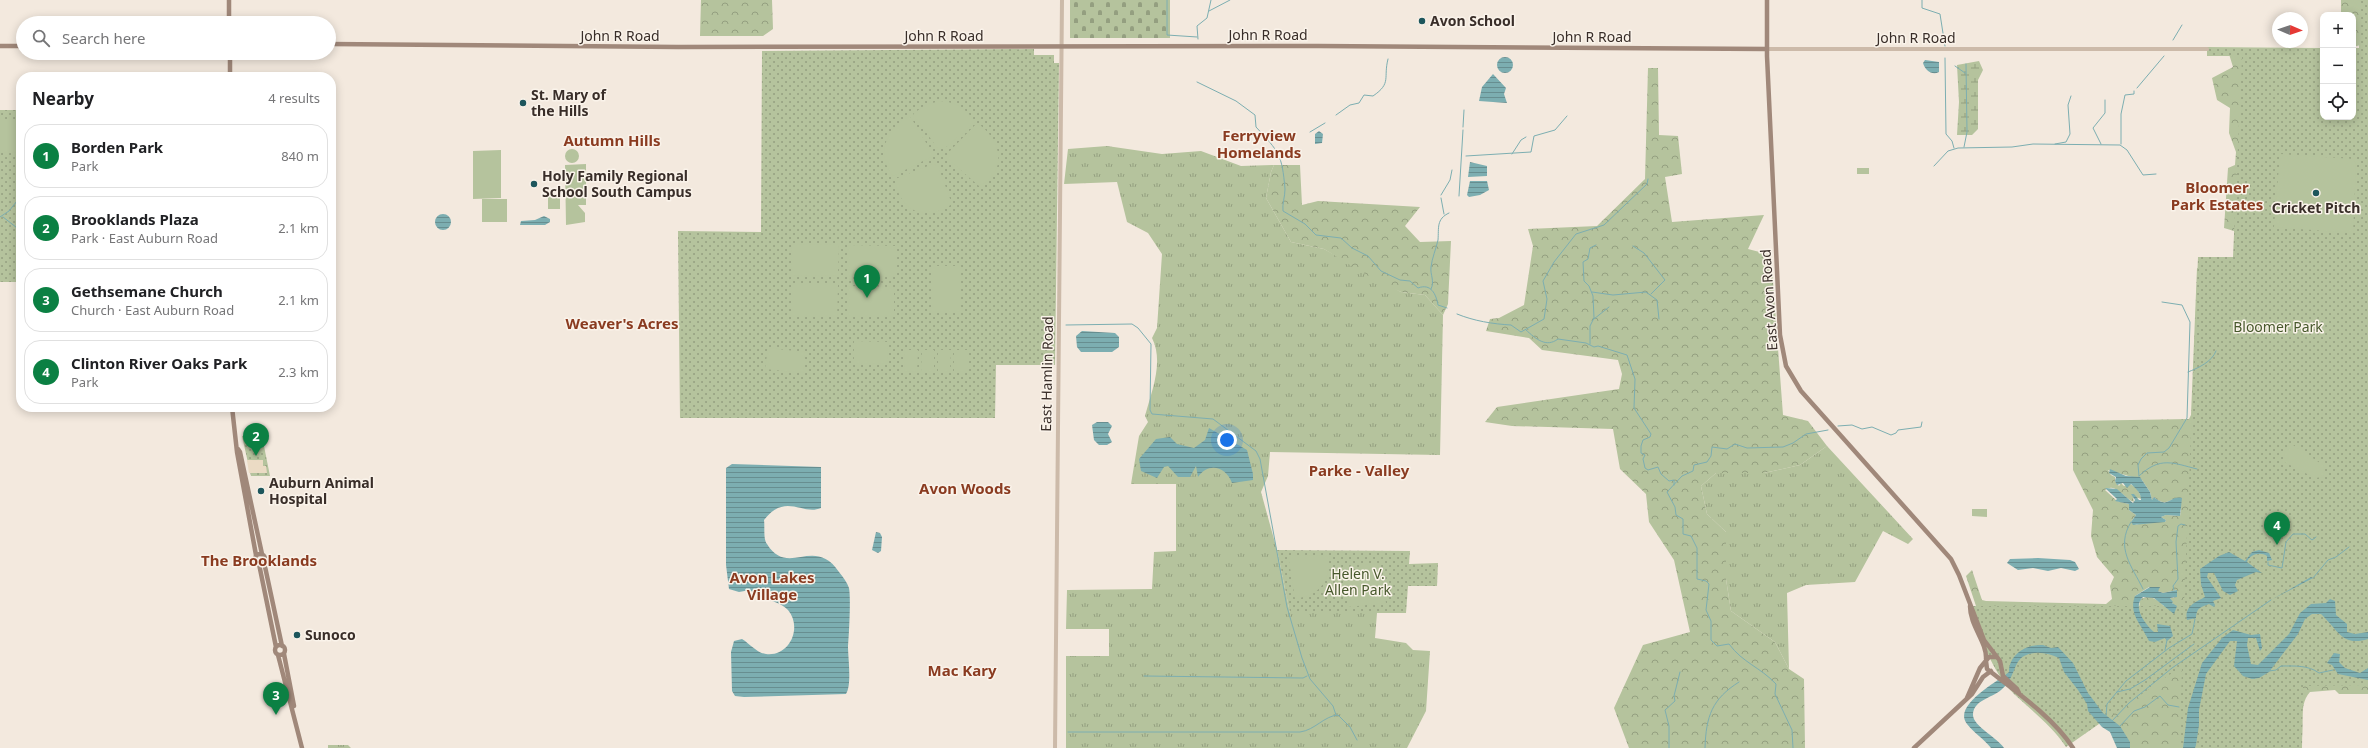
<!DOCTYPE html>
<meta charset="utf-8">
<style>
:root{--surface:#fff;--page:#f2f2f2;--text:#202124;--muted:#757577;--line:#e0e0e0;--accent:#0b8043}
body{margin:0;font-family:"Noto Sans",sans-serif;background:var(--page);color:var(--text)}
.controls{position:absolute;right:12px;top:12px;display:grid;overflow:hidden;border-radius:8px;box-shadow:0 2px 10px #0003}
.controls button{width:36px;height:36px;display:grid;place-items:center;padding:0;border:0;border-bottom:1px solid var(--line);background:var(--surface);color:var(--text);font:20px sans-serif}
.compass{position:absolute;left:2272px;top:12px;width:36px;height:36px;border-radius:50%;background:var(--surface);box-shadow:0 2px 10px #0003;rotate:92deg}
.you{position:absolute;left:1227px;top:440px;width:14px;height:14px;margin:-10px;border:3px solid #fff;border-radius:50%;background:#1a73e8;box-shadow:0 0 0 6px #1a73e833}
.badge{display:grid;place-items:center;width:26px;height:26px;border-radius:50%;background:var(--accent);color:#fff;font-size:13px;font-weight:700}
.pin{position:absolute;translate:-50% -33px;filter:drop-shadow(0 1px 2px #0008)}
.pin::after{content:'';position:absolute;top:21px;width:14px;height:12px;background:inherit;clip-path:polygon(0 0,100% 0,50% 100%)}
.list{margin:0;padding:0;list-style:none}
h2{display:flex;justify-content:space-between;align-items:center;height:52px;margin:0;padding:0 16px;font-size:17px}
h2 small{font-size:13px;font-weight:400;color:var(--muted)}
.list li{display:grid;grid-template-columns:26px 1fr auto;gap:12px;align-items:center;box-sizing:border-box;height:64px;margin:0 8px 8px;padding:0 8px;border:1px solid var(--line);border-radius:16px}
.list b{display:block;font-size:15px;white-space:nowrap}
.list p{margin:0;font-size:13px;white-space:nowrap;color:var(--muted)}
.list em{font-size:13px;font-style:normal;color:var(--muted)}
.icon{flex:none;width:22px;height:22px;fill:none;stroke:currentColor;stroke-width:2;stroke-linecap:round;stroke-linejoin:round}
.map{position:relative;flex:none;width:2368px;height:748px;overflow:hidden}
.search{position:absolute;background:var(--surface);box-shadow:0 2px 10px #0003;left:16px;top:16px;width:320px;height:44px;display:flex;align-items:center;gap:10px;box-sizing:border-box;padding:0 14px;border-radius:22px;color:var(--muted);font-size:15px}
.panel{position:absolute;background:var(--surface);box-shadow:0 2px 10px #0003;left:16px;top:72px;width:320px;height:340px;border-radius:16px}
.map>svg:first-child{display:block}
</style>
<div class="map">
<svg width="2368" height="748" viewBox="0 0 2368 748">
<defs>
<pattern id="grass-tufts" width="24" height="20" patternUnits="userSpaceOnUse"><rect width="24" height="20" fill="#b5c39d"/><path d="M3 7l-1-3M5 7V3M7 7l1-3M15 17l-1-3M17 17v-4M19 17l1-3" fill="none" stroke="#949f80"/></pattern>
<pattern id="forest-crowns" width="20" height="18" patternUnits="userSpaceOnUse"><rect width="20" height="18" fill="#b5c39d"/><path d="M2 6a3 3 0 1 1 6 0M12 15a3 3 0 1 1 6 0" fill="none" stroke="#949f80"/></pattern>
<pattern id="wetland-marsh" width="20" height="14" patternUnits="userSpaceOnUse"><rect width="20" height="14" fill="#b5c39d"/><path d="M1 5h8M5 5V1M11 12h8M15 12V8" fill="none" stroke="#949f80"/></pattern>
<pattern id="cemetery-stones" width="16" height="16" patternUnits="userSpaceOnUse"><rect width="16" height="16" fill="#b5c39d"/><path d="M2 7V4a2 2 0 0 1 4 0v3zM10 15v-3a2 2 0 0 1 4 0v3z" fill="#949f80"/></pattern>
<pattern id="park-dots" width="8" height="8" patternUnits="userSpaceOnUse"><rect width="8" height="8" fill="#b5c39d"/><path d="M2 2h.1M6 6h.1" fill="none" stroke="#949f80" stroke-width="1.8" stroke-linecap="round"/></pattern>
<pattern id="water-rules" width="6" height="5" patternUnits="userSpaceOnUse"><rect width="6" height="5" fill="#7caeb1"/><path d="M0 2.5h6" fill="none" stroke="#678e90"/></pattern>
</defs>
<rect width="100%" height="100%" fill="#f3e9de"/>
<path fill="url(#grass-tufts)" d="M1107,146L1162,154L1201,151L1241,166L1274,165L1271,172L1266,198L1291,242L1324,249L1401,292L1425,295L1443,315L1440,455L1270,452L1268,476L1261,492L1277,550L1290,613H1377L1375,638L1406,643L1413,650L1430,651L1426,711L1407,748H1066V656H1109V629H1066L1067,590L1152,589L1154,552L1176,551V484H1131L1139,436L1148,422L1145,416C1152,390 1164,362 1152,338L1157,328L1162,254L1148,233L1127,222L1117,182L1064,184L1068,149Z
M1827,446L1913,539L1908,544L1883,531L1855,582L1806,585L1787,593L1789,669L1775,642L1731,611L1726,579V532L1707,514L1701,486L1716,473H1764L1800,465Z
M328,745H348L351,748H328Z"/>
<path fill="url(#forest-crowns)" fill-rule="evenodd" d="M701,0H772L773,29L763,36H700Z
M2341,0H2368V43L2353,47V15H2341Z
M2229,54L2323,56V117H2353L2368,65V694H2339L2335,690L2310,692C2297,706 2306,731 2300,748H2129V745L1984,630L1966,576L1972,570L1982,600L1986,601L2106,604L2112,599L2110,586L2114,577L2097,557L2091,536L2093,510L2073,470V421L2189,419L2191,415L2197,268L2234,266V231L2224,228L2228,168L2235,165L2236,152L2229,133L2230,108L2217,100L2212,78L2233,67ZM2108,470L2142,480L2150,492L2152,500L2154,497C2161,503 2164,504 2173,499L2181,510L2180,516L2166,515L2161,517L2166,520L2165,522H2145L2136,525L2131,522L2136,515L2129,510V504L2117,501L2105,490C2116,482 2123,498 2134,502L2133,497L2142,499L2137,488L2130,484L2124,486L2121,483L2119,486L2115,481V477L2111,475ZM2149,587H2158V591L2163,593L2177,590L2174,598H2170L2173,604L2166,609C2161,602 2150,592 2140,600L2139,608L2135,596Z
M1648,68H1658L1659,135L1678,136L1682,174L1665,177L1672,222L1764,215L1748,249L1771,255L1783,415L1808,421L1827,446L1800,465L1764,473H1716L1701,486L1707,514L1726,532V579L1731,611L1775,642L1789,669L1804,679L1805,748H1629L1614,708L1643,645L1690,632L1674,560L1649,522L1646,494L1620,469L1613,429L1512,426L1485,422L1497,407L1619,389L1622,374L1618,360L1542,350L1529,338L1486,331L1490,319L1499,318L1524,305L1533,246L1528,229L1597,226L1645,179Z
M1274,165H1300L1302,205L1318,201L1420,207L1405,226L1420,242L1451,241L1448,304L1443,315L1425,295L1401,292L1378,282L1324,249L1291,242L1266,198L1271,172Z"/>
<path fill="url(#wetland-marsh)" d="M1979,61L1983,70L1978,80V129L1972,135H1957L1959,102L1957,65Z"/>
<path fill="url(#cemetery-stones)" d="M1070,0H1170V38H1070Z"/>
<path fill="url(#park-dots)" d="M2359,0H2368V685L2303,686L2302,748H2179L2182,666L2066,747C2052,726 2032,711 2014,694C1992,671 1979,637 1973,606H2184L2198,257H2233L2242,56H2207V47L2323,48V117H2353V48H2359Z
M1034,49V55H1054V63H1059L1055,365H996L995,418H680L678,231L761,232L762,51Z
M0,110H21V282H0Z
M242,436H262L270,476H251Z
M1277,550L1410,551L1409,564L1438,563L1437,586H1408L1406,613H1290Z"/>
<path fill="#b5c39d" d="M940,101C956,102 966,108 975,122L944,149H938L913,114L925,105Z
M910,116L931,151V157L893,176C875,154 887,127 910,116Z
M0,121H21V152L0,153Z
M977,123C1001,139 1009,171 979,186L948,159L947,154Z
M565 156a7 7 0 1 1 14 0a7 7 0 1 1-14 0Z
M501,150V198L473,199V151Z
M2280,154L2354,159L2356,164L2353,233L2274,227Z
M586,164V205H578L585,213V222L566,225L565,165Z
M933,164L938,166L952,204C925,223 899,211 895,179Z
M1857,168H1869V174H1857Z
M548,195H560V209H548Z
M482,199H507V222H482Z
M792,244L839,245L838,276L791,275Z
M848,245L895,246V277L848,276Z
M931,266H960V313H931Z
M792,285H838L837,317H792Z
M848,286L894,287V317H848Z
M854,341L888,342L887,364L854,363Z
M768,348L805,352L803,373L765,369Z
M905,350H918L917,372L904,371Z
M922,350H934V372H921Z
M938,350H951L950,372H938Z
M954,350H967V372H954Z
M2290,443L2323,465L2325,470L2323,477L2315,478L2284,462L2285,450Z
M1972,509H1987V517L1972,516Z
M1288,555L1329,556C1330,581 1321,595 1295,599Z
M1380,563L1386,603L1348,607L1345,591L1350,574L1365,565Z"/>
<path fill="#ebdbc4" d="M247,460H263V466H266L267,473H249Z"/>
<path fill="url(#water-rules)" d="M1497 65a8 8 0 1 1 16 0a8 8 0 1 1-16 0Z
M1925,60L1939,62V72C1932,76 1925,70 1923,63Z
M1493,74L1506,88L1504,94L1507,103L1479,101L1482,87Z
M1319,131L1323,134L1322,143L1315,144V134Z
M1470,162L1487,166V176L1468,177Z
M1470,181H1487L1489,190L1480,195L1469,197L1467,195Z
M435 222a8 8 0 1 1 16 0a8 8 0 1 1-16 0Z
M544,216L550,219V222L545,225H520L521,221L535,220Z
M1082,331L1115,333L1119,337V347L1112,352H1081L1077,347L1076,336Z
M1097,422H1108L1112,426L1108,434L1112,442L1107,445H1099L1094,440L1092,425Z
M1209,428L1247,450L1253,474V480L1232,483C1226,466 1208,462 1198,477L1196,466L1190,477H1178L1168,466L1164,467L1157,478L1141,471L1139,459L1156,439L1170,437L1177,444L1194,448L1205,440Z
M732,464L821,467V508C802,516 786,492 764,520C765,527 763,539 767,544C788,578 814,535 839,572C843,577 847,582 849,588C851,598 849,634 848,646C848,658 852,685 846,694L744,697L735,696L732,691L731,652L734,641L742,639C750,644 757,653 766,654C789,657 803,628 788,610C779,600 760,600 750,590L739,592L729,589L726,565V468Z
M2110,469L2126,476L2140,477L2150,492L2152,500L2154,497C2169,510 2169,495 2182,498L2180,516L2166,515L2161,517L2166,520L2165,522L2133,525L2131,522L2136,515L2129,510V504L2115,501L2117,499L2105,488L2117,489L2133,503L2135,500L2131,494H2134L2139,500H2141C2141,492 2136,489 2131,484L2127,488L2123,483L2117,485L2115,481L2116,477L2109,473Z
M876,532L880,533L882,537L881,551L878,553L872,550Z
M2259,550L2269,553L2272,560L2267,561V556C2260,551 2249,555 2247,562L2262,573L2256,572L2237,580L2235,585L2238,591L2230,595L2223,591L2214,573H2208L2207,577L2221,598L2213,601L2215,605L2214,607L2209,604C2200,608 2197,607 2196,618L2187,620C2184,606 2196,602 2205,597L2201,584L2200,569L2219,556L2229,552L2245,561L2252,552Z
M2038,558L2070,560L2075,562L2079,569L2075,571L2061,568L2048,571L2033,568L2018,570L2007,563L2010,559Z
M2311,577L2313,578L2271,600Z
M2150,587H2160L2158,591L2163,593L2177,590V597L2170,598L2173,602L2172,603L2177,606L2174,614L2154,598L2143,597C2132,607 2145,624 2154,632H2158L2157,624L2170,626L2173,636L2167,641L2165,638L2155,642L2149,641C2142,625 2128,614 2135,596Z
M2330,599L2335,601L2336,615L2347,624V632L2355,634L2368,632V639C2342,647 2338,630 2321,614H2312L2305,619L2298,634L2269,672L2259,678L2252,679L2243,676L2234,666L2237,641H2230L2206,674L2199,710V725L2196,745L2195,748H2183L2188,708L2202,663L2222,638L2233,630L2251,635L2260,634L2262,648L2260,651L2256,638H2248L2247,645L2251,664L2258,665L2289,634L2300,613L2311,604L2326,603Z
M2043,645L2051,648L2058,647L2073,663L2088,693L2103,713L2120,726L2130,742V748H2117L2110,732L2102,727L2088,711L2087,704L2078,690L2064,672L2059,658C2049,653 2035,650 2024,656C2013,662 2015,679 2001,690C1992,698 1973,700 1973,715C1973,726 1998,738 2004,748H1991C1984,739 1974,733 1967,724C1952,705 1999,681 2009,672C2009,654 2027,644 2043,645Z
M2334,653L2340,654L2339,662L2345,668L2360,673L2368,668V680L2338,674L2332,665L2327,663Z"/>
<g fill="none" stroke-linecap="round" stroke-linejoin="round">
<path stroke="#7caeb1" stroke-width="1" d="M1167,0V35L1197,37
M1922,0V8L1940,14L1945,46
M1209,11L1230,0
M1198,39L1197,26L1207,18L1211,0
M2173,40L2182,25
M1945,58L1946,134L1952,141L1954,148
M1955,66L1965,73
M1197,82L1236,101L1255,115L1256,127C1279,152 1282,154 1285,189C1285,197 1282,204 1283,211L1305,224L1316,235L1341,238L1352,248L1368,256L1381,271L1400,280L1410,281L1418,288C1431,283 1436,294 1438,305L1447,308
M2137,88L2164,56
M1336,115L1350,105L1359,103L1364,95L1373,96C1392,83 1383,78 1388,59
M1463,127L1464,110
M1310,132L1325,123
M2055,144L2066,142L2070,134L2068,105L2071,96
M2101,144L2093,128L2105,113V100
M2121,144V114L2125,95L2134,94V91
M1964,147L1967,132L1966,64
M1512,154L1521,140L1526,137
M1466,156L1531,152L1534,136L1555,130L1567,116
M1934,166L1948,151L1958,148L2012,147L2033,144L2120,145L2127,150L2143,175L2156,174
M1441,195L1450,180L1452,170
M1459,196L1463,130
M1441,198L1444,214
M0,217L9,211L21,196
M3,217L21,231
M1633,246L1644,253L1665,280L1651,294
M1431,289C1435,281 1430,275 1431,267C1432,258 1436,249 1438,240C1439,228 1436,219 1449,213
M1592,292L1613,295L1646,292L1657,300L1659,319
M1457,314C1474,321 1493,324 1511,325L1521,332L1544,319L1547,299L1543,281L1554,262L1576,234L1604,225L1647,184L1648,179
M1594,319L1609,307
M1066,325L1132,324L1138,328L1151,344L1150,410L1152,414L1213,419L1256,451L1260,459L1287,607L1302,658L1310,679L1333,706L1336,715
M1526,330C1536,339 1546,348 1558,339L1586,343L1594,347L1598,346L1627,355L1635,379L1634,408L1651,434L1650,437L1643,440L1641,446V453L1645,455L1643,459L1645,468L1648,470L1658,467L1661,474L1669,481L1674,480V485
M1590,344V326L1594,318L1593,296L1589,286L1584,281L1583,262L1588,259L1590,248L1596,245
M2188,372C2198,368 2212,362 2216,351
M1838,426L1852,425L1862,429L1872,427L1891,435L1896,433L1898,430L1921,427L1922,422
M2139,476L2138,465L2141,459L2147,453L2164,452L2169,448L2187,418L2190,322L2182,305L2162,302
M2139,476C2160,456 2173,463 2197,469
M2131,522C2115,548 2132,566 2143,589
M2268,562V565L2282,568L2286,542L2293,534H2305L2312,540L2316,537
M2313,578L2328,560L2336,557L2349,547
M2174,590L2173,586L2178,579L2176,542L2178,526L2181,524L2185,525
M2165,650L2167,640
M2269,671L2276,670L2281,666C2295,666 2308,665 2319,673L2333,670
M1144,676L1303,678L1307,676
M2117,692L2130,689L2145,680L2194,644
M2106,716L2107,704L2126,681L2169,648L2192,634L2195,619
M2112,721L2129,703L2172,668L2271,600
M2120,726L2134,711L2145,707L2160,696L2168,705L2179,707
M1068,732H1300C1315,730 1324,716 1338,715L1350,727L1357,740
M1669,748V726L1665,710L1675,701L1674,696L1680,672
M1705,748C1706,716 1712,699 1739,682
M1793,748L1792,730L1775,694L1776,684C1760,667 1743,663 1729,644L1717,646L1711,640V621L1706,610L1709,584L1706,581L1697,579V548L1691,536L1683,534V519L1676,515L1675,507L1667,492L1682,476L1693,471L1694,465L1707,462L1711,456L1712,447L1727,449L1735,444L1747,448L1783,447L1793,443L1806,434L1828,430"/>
<path stroke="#ccbaa9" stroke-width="4" d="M1767,49H2207
M1055,748L1062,0"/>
<path stroke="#a0887a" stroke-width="4.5" d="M229,0V23
M1767,0V56L1780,335L1786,366L1801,391L1951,559L1959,575L1984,640L2000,661L2003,676L2017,689L2019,693
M329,44L678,47L1318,46L1767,49
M0,46H23
M230,53V77
M232,407L237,452L256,555
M238,449L240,452L262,554
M255 559a5 5 0 1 1 10 0a5 5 0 1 1-10 0Z
M264,562L282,646
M259,564L276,647
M1970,606C1970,626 1987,642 1986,659
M275 650a5 5 0 1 1 10 0a5 5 0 1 1-10 0Z
M284,654L294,706
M278,655L302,748
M1986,661L1987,669C2014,690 2054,718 2073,748
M1967,698L1980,668L1989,657H1997
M1914,748L1972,694L1983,677L1991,671"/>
</g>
<g fill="#1d565c" stroke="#faf3ea" stroke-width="1.5">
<circle cx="1422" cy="21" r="4"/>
<circle cx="523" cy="103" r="4"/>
<circle cx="534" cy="184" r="4"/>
<circle cx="2316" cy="193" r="4"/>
<circle cx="261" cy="491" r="4"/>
<circle cx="297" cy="635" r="4"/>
</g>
<g text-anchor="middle" stroke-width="3" stroke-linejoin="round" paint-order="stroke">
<g font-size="14" font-weight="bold" fill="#392e29" stroke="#faf3ea" text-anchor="start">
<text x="1430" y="26">Avon School</text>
<text x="531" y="100">St. Mary of<tspan x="531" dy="16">the Hills</tspan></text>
<text x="542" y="181">Holy Family Regional<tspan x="542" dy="16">School South Campus</tspan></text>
<text x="2316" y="213" text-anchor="middle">Cricket Pitch</text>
<text x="269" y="488">Auburn Animal<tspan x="269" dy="16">Hospital</tspan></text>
<text x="305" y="640">Sunoco</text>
</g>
<g font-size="14" fill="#392e29" stroke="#faf3ea">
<text x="1268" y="40">John R Road</text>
<text x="620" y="41">John R Road</text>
<text x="944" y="41">John R Road</text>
<text x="1592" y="42">John R Road</text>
<text x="1916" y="43">John R Road</text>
<text transform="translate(1769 300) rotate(-94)" y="5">East Avon Road</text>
<text transform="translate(1047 374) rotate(-89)" y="5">East Hamlin Road</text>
</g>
<g font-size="14" fill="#47582c" stroke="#faf3ea">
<text x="2278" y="332">Bloomer Park</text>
<text x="1358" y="579">Helen V.<tspan x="1358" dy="16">Allen Park</tspan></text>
</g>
<g font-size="15" font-weight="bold" fill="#8a3b20" stroke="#faf3ea">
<text x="1259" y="141">Ferryview<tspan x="1259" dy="17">Homelands</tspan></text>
<text x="612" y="146">Autumn Hills</text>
<text x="2217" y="193">Bloomer<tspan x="2217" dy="17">Park Estates</tspan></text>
<text x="622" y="329">Weaver's Acres</text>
<text x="1359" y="476">Parke - Valley</text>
<text x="965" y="494">Avon Woods</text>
<text x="259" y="566">The Brooklands</text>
<text x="772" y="583">Avon Lakes<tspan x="772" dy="17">Village</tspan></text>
<text x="962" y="676">Mac Kary</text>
</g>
</g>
</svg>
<div class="controls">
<button>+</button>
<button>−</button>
<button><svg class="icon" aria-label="locate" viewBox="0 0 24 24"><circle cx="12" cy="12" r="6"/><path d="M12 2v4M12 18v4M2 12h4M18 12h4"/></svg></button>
</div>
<svg class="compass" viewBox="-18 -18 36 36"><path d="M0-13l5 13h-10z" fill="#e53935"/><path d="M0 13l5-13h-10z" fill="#757577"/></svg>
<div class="you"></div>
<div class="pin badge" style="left:867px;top:298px">1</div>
<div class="pin badge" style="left:256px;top:456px">2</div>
<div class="pin badge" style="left:276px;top:715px">3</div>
<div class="pin badge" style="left:2277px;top:545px">4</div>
<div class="search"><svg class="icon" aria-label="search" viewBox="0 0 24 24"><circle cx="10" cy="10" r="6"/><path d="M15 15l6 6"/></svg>Search here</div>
<section class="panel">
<h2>Nearby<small>4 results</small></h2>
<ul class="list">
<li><span class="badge">1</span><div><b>Borden Park</b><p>Park</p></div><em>840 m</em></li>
<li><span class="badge">2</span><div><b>Brooklands Plaza</b><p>Park · East Auburn Road</p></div><em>2.1 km</em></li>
<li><span class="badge">3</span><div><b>Gethsemane Church</b><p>Church · East Auburn Road</p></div><em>2.1 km</em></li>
<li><span class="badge">4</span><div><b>Clinton River Oaks Park</b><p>Park</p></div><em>2.3 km</em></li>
</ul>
</section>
</div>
